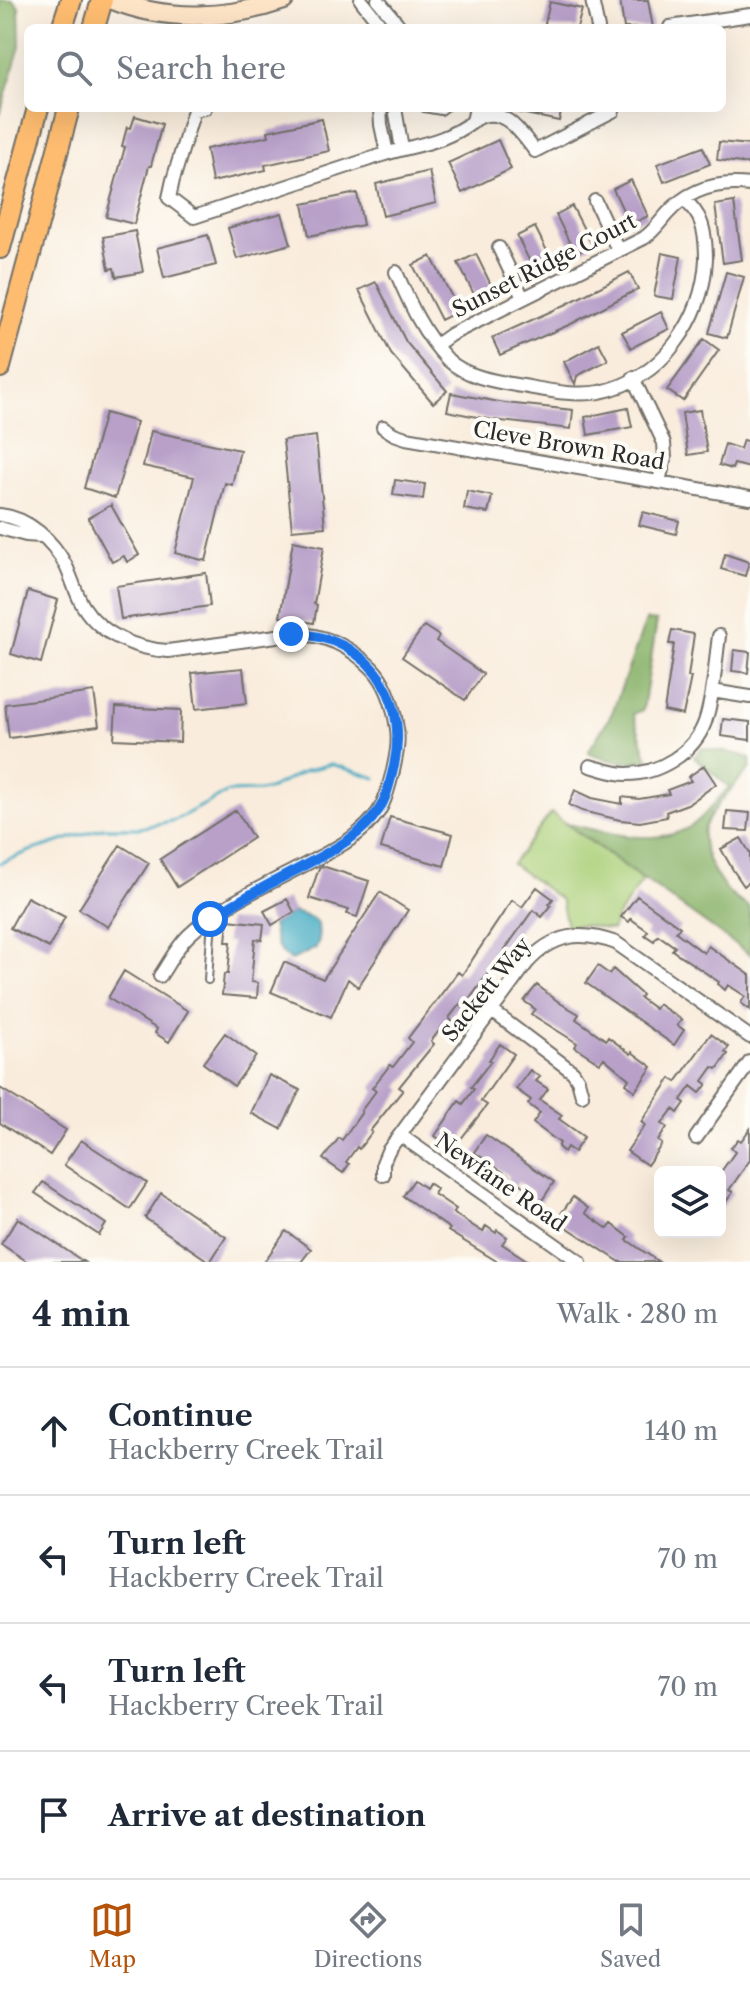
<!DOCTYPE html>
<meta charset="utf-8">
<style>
:root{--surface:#fff;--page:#f6f6f7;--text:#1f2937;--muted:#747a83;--line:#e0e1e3;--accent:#b45309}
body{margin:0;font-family:"Libre Caslon Text",serif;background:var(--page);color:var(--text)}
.controls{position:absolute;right:24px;bottom:24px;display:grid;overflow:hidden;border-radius:12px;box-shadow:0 8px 32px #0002}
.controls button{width:72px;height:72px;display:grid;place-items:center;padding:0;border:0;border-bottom:2px solid var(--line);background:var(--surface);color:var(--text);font:40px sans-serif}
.stop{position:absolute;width:24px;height:24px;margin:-18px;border:6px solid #1a73e8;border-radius:50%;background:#fff}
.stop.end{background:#1a73e8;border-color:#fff;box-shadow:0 2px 8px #0008}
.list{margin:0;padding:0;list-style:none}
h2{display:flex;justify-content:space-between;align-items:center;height:104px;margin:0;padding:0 32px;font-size:34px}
h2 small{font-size:26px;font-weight:400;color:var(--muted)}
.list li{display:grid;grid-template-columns:52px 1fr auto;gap:24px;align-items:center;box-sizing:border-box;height:128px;padding:0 32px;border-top:2px solid var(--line)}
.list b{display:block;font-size:30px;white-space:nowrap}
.list p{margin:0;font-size:26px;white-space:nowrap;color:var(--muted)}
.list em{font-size:26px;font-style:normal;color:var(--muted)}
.icon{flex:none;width:44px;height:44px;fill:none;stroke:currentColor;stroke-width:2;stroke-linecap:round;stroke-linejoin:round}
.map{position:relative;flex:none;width:750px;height:1262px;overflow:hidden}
.search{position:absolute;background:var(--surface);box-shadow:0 8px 32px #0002;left:24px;right:24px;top:24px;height:88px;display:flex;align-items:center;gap:20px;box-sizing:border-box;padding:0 28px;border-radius:12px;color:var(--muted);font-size:30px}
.sheet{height:616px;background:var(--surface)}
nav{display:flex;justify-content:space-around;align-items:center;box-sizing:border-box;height:112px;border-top:2px solid var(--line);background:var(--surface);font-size:22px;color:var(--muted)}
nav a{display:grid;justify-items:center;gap:4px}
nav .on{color:var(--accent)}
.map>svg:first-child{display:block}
</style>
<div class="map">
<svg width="750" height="1262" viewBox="0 0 750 1262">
<rect width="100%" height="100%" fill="#fdfcf7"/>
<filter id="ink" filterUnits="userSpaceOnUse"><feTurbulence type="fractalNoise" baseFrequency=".0125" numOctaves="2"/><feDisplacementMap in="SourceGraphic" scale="16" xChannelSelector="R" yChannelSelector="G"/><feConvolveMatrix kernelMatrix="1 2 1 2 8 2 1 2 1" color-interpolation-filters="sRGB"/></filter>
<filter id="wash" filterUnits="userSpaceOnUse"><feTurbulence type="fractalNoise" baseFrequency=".006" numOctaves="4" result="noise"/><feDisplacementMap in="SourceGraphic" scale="32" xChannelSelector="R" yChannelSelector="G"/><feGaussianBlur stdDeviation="1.8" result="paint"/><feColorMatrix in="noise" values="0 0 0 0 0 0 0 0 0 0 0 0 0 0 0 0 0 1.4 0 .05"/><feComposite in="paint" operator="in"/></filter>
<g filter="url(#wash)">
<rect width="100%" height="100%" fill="#f9ecdc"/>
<path fill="#acd079" stroke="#6c7e52" stroke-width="2" d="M551,813L643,880L617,917L612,930L585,925L567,926L561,900L512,864Z"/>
<path fill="#89b269" stroke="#5a6e4a" stroke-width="2" d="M0,0H13L19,7L20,46L0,114Z
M646,620L657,621L643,710L633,714L648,759C625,766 609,761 588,752L612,713Z
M702,748L737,754L750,758V768C737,782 709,812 704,829C698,849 719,885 734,897C738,901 745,904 750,908V955L565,823C602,832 660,849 694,824C707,814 718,798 729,787L694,757Z"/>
<path fill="#42aac2" stroke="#366a76" stroke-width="2" d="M294,912L312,918L318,924L319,940L316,948L292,960C275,952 276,941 272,925Z"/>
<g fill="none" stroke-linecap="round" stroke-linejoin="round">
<path stroke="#42aac2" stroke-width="3" d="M0,863L30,851L103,828H140L175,820L228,792L260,791L269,789L305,771L331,764L376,778"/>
</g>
<g id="blocks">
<path fill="#b8a0c9" d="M620,0H648L653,28H624Z
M550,2L582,9L577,28H544Z
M517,108H562L559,121L516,112Z
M135,116L162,124L151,166H149L134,224L106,217L125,147L122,146L127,127L131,128Z
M322,119L329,151L265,165L266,170L212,182L206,149L269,136L268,131Z
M498,140L511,169L462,193L448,163Z
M719,142L750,145V164L717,160Z
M703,147L710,164L664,182L657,164Z
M429,171L436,203L383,216L376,184Z
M631,180L648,216L630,225L613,189Z
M357,193L363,225L309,236L303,204Z
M734,202L742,260L723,263L715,205Z
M572,206L592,245L575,254L556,215Z
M282,213L291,244L237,259L228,228Z
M535,227L553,263L535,272L517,236Z
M135,231L143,272L116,277L114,268L109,269L103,237Z
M208,235L216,265L164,278L157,248Z
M662,253L681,257L673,299L654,296Z
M476,254L495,293L478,302L458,263Z
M431,256L459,311L441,320L413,265Z
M629,272L638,289L571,324L500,355L492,338L565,305Z
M726,272L744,277L727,338L709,333Z
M376,282L406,342L447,391L433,403L391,354L359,290Z
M661,312L669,329L631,348L622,332Z
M704,339L719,350L683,401L667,390Z
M599,343L608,360L577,376L575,384L564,362Z
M451,393L505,403L573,410L571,429L492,420L447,411Z
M628,408L632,427L588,435L585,417Z
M700,410L707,452L688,455L682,413Z
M105,413L137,422L115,498L84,488Z
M151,431L240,450L232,485L225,483L206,561L175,553L194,477L143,466Z
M316,436L325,527L292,530L283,440Z
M743,440L750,442V468L734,464L732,469L719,465L725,444L740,449Z
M395,480L425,484L423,499L393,495Z
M467,491L492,496L488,513L464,509Z
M111,505L139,555L127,562L124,556L112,562L88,518Z
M643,512L679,521L676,534L639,525Z
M293,541L324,547L314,604L317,605L314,623L280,617Z
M725,554L749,562L745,576L721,569Z
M206,573L210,606L121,619L116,586Z
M28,591L58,600L41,663L11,654Z
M424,626L439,636L436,641L483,674L465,700L402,657Z
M672,630L694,634L688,677H691L683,715L664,711L674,644H669Z
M734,650L750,652L748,673L732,671Z
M243,668L247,703L196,709L192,673Z
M94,692L99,726L9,738L5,704Z
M116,707L181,710L180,742L114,739Z
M723,719L750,722V740L721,736Z
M704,766L716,784L690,803L666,812L667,817L640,822L620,820L582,811L569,805L575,790L592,798L622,804V797L639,799L669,794L667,790L691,781L688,777Z
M236,810L253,838L177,887L160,859Z
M727,811L750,813L748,831L725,830Z
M390,817L453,834L444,866L381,848Z
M741,838L750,853V881L744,886L733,870L721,849Z
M120,845L149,863L108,927L79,909Z
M322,866L369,881L357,917L347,914L349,910L309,898L319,868Z
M537,887L553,899L549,904L551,906L542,917L533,910L464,1007L460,1004L449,1018L452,1021L445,1030L442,1027L431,1041L434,1044L399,1087L403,1090L370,1131L372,1132L359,1149L357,1147L346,1162L349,1164L343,1173L323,1159L339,1138L342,1140L362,1112L361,1111L376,1091L372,1088L390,1065L393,1067L412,1042L408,1038L458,972L462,975L512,900L522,907Z
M380,892L408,910L358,987L348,979L331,1017L271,992L284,962L323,979Z
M637,896L680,927L676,932L704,953L708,946L750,975V1010L741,1003L745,996L728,985L725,990L718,984L719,982L672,950L675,947L658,935L654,941L645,935L648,931L631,919L629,922L621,917Z
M27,897L65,917L49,948L10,928Z
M287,899L294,912L272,925L264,911Z
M228,920L264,924L262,940L255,939L251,982L258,983L257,998L222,995L224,974H228L231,942H226Z
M598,966L609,974L613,969L642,995L640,998L655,1009L658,1004L682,1020L677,1025L684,1030L674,1045L586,983Z
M124,971L188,1011L169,1042L155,1033L157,1029L108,998Z
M537,985L560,1003L579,1014L576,1019L606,1040L608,1037L631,1054L632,1052L652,1067L635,1091L626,1084L629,1079L604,1058L600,1063L575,1047L577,1043L531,1014L535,1009L524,1001Z
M225,1033L256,1056L234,1086L203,1063Z
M711,1034L729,1047L725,1052L728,1054L717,1069L713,1067L703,1081L707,1084L700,1093L691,1086L681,1100L685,1103L678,1113L673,1109L662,1124L667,1127L658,1141L662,1144L647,1165L627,1151L645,1125L641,1122L671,1078L676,1082Z
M500,1044L514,1054L481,1101L487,1105L453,1149L435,1136L459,1101L463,1104L474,1089L471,1087L491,1061L489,1060Z
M530,1070L540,1077L536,1081L548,1089L540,1100L562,1115L559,1119L584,1137L574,1152L567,1147L564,1152L558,1147L560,1143L533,1123L540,1113L528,1104L531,1100L516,1089Z
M269,1075L300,1090L281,1129L251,1113Z
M0,1088L66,1130L50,1155L0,1123Z
M750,1129V1160L729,1190L733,1192L720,1210V1173L735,1152L731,1148L738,1139L741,1141Z
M486,1135L554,1182L539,1205L529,1199L533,1192L518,1182L514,1188L505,1182L509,1176L494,1166L490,1171L480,1164L484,1159L474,1152Z
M81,1140L147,1183L130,1209L64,1165Z
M414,1180L425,1188L428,1183L437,1189L434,1194L456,1209L453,1213L483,1232L486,1226L496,1233L497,1230L507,1237L502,1244L530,1262H498L448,1231L450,1229L403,1196Z
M43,1182L106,1224L99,1235L35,1193Z
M161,1193L226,1237L210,1262L145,1218Z
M573,1197L588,1208L585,1213L608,1229L612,1224L629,1237L627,1240L659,1262H620L562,1224L566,1219L560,1215Z
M18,1218L84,1262H28L1,1244Z
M286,1231L311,1249L301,1262H264Z"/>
</g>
</g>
<g filter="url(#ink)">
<use href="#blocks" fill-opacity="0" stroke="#736f69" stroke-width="2"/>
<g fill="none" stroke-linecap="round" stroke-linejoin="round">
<defs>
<path id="lane" d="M424,108L441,111L445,108
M208,980L212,918"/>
<path id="street" d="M361,0L383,28
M378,0L401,28
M592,0L598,28
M670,27L750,15
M205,108L194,110L173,180L169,198L194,217C257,196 319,176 382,155C417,144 442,144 473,121L476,108
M380,108L381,125L387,153
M395,108L402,149
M473,121C500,101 521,132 535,151L613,111L612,108
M595,201L618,250
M499,248L523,298
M396,272C410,304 423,334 448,360C465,376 493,381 516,385C542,389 573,397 600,392C662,379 703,320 706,259C706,244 705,225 696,213C693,208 688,203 684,199
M436,345L450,335L644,238C654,231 659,223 667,214C689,189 718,181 750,185
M633,378L664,443L665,458L659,481
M383,427L394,434L406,438L750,498
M0,515C29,518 53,541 66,566C72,579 76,594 83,606C101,635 136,649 168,651L291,634C322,633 350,646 372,668C388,684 394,707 397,729C399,743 396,757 393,771C389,784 387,798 379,811C363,835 337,848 312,861C271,883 221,904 188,936C176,948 169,963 160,976
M0,528L26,535L41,536
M712,691L750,697
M590,766C602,769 614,774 627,774C658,774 694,753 705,722C714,695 715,664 719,636
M492,1011L573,1072L578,1080L582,1095
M400,1135L580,1262
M696,1138L750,1062
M383,1175V1163L388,1151L527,963C553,934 580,930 616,943L750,1037"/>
<path id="secondary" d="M113,0C167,22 229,19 284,0"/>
<path id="primary" d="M62,28L71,0
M94,28L102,0
M0,248L38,108
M0,367L69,108"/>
</defs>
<use href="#lane" stroke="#736f69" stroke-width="10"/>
<use href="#street" stroke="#736f69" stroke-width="16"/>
<use href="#secondary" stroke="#736f69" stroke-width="22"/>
<use href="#primary" stroke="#736f69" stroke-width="24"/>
<use href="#lane" stroke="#fff" stroke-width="6"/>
<use href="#street" stroke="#fff" stroke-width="12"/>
<use href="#secondary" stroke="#fee4c6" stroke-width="18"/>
<use href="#primary" stroke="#fdbc70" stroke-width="20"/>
</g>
</g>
<g fill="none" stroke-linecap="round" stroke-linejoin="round" filter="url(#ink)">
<path stroke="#1a73e8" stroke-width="10" d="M210,919C239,900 269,884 300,868C328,852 359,839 378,811C387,798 390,781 394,766C400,738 398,707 383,683C364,651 328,633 291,634"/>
</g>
<g text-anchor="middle" stroke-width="8" stroke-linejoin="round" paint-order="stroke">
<g font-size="22" fill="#2b2b2b" stroke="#fdfcf7">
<text transform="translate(544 265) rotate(-27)" y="8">Sunset Ridge Court</text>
<text transform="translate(569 445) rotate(10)" y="8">Cleve Brown Road</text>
<text transform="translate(486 989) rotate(-51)" y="8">Sackett Way</text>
<text transform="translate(501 1182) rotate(35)" y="8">Newfane Road</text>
</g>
</g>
</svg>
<div class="controls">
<button><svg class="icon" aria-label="layers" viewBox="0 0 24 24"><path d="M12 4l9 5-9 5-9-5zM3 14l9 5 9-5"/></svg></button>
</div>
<div class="stop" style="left:210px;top:919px"></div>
<div class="stop end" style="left:291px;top:634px"></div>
<div class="search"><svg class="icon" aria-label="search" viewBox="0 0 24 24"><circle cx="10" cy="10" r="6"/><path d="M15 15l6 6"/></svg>Search here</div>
</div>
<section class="sheet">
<h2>4 min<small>Walk · 280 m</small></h2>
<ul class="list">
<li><svg class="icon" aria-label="ahead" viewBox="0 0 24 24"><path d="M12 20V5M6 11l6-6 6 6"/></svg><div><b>Continue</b><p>Hackberry Creek Trail</p></div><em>140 m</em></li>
<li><svg class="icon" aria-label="left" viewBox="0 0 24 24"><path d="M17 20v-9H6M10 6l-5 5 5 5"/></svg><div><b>Turn left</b><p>Hackberry Creek Trail</p></div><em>70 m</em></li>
<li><svg class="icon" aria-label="left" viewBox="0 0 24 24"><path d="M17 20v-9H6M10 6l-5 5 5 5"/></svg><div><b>Turn left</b><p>Hackberry Creek Trail</p></div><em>70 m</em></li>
<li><svg class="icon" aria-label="arrive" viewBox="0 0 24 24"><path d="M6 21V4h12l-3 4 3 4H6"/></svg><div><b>Arrive at destination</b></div></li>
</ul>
</section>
<nav>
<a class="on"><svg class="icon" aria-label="map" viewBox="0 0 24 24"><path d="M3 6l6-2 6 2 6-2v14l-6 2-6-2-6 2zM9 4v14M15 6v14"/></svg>Map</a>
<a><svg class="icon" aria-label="directions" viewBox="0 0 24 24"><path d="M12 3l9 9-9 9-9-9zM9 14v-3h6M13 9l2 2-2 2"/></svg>Directions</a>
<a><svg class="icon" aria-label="saved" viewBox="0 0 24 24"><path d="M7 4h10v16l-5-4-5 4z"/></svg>Saved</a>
</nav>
